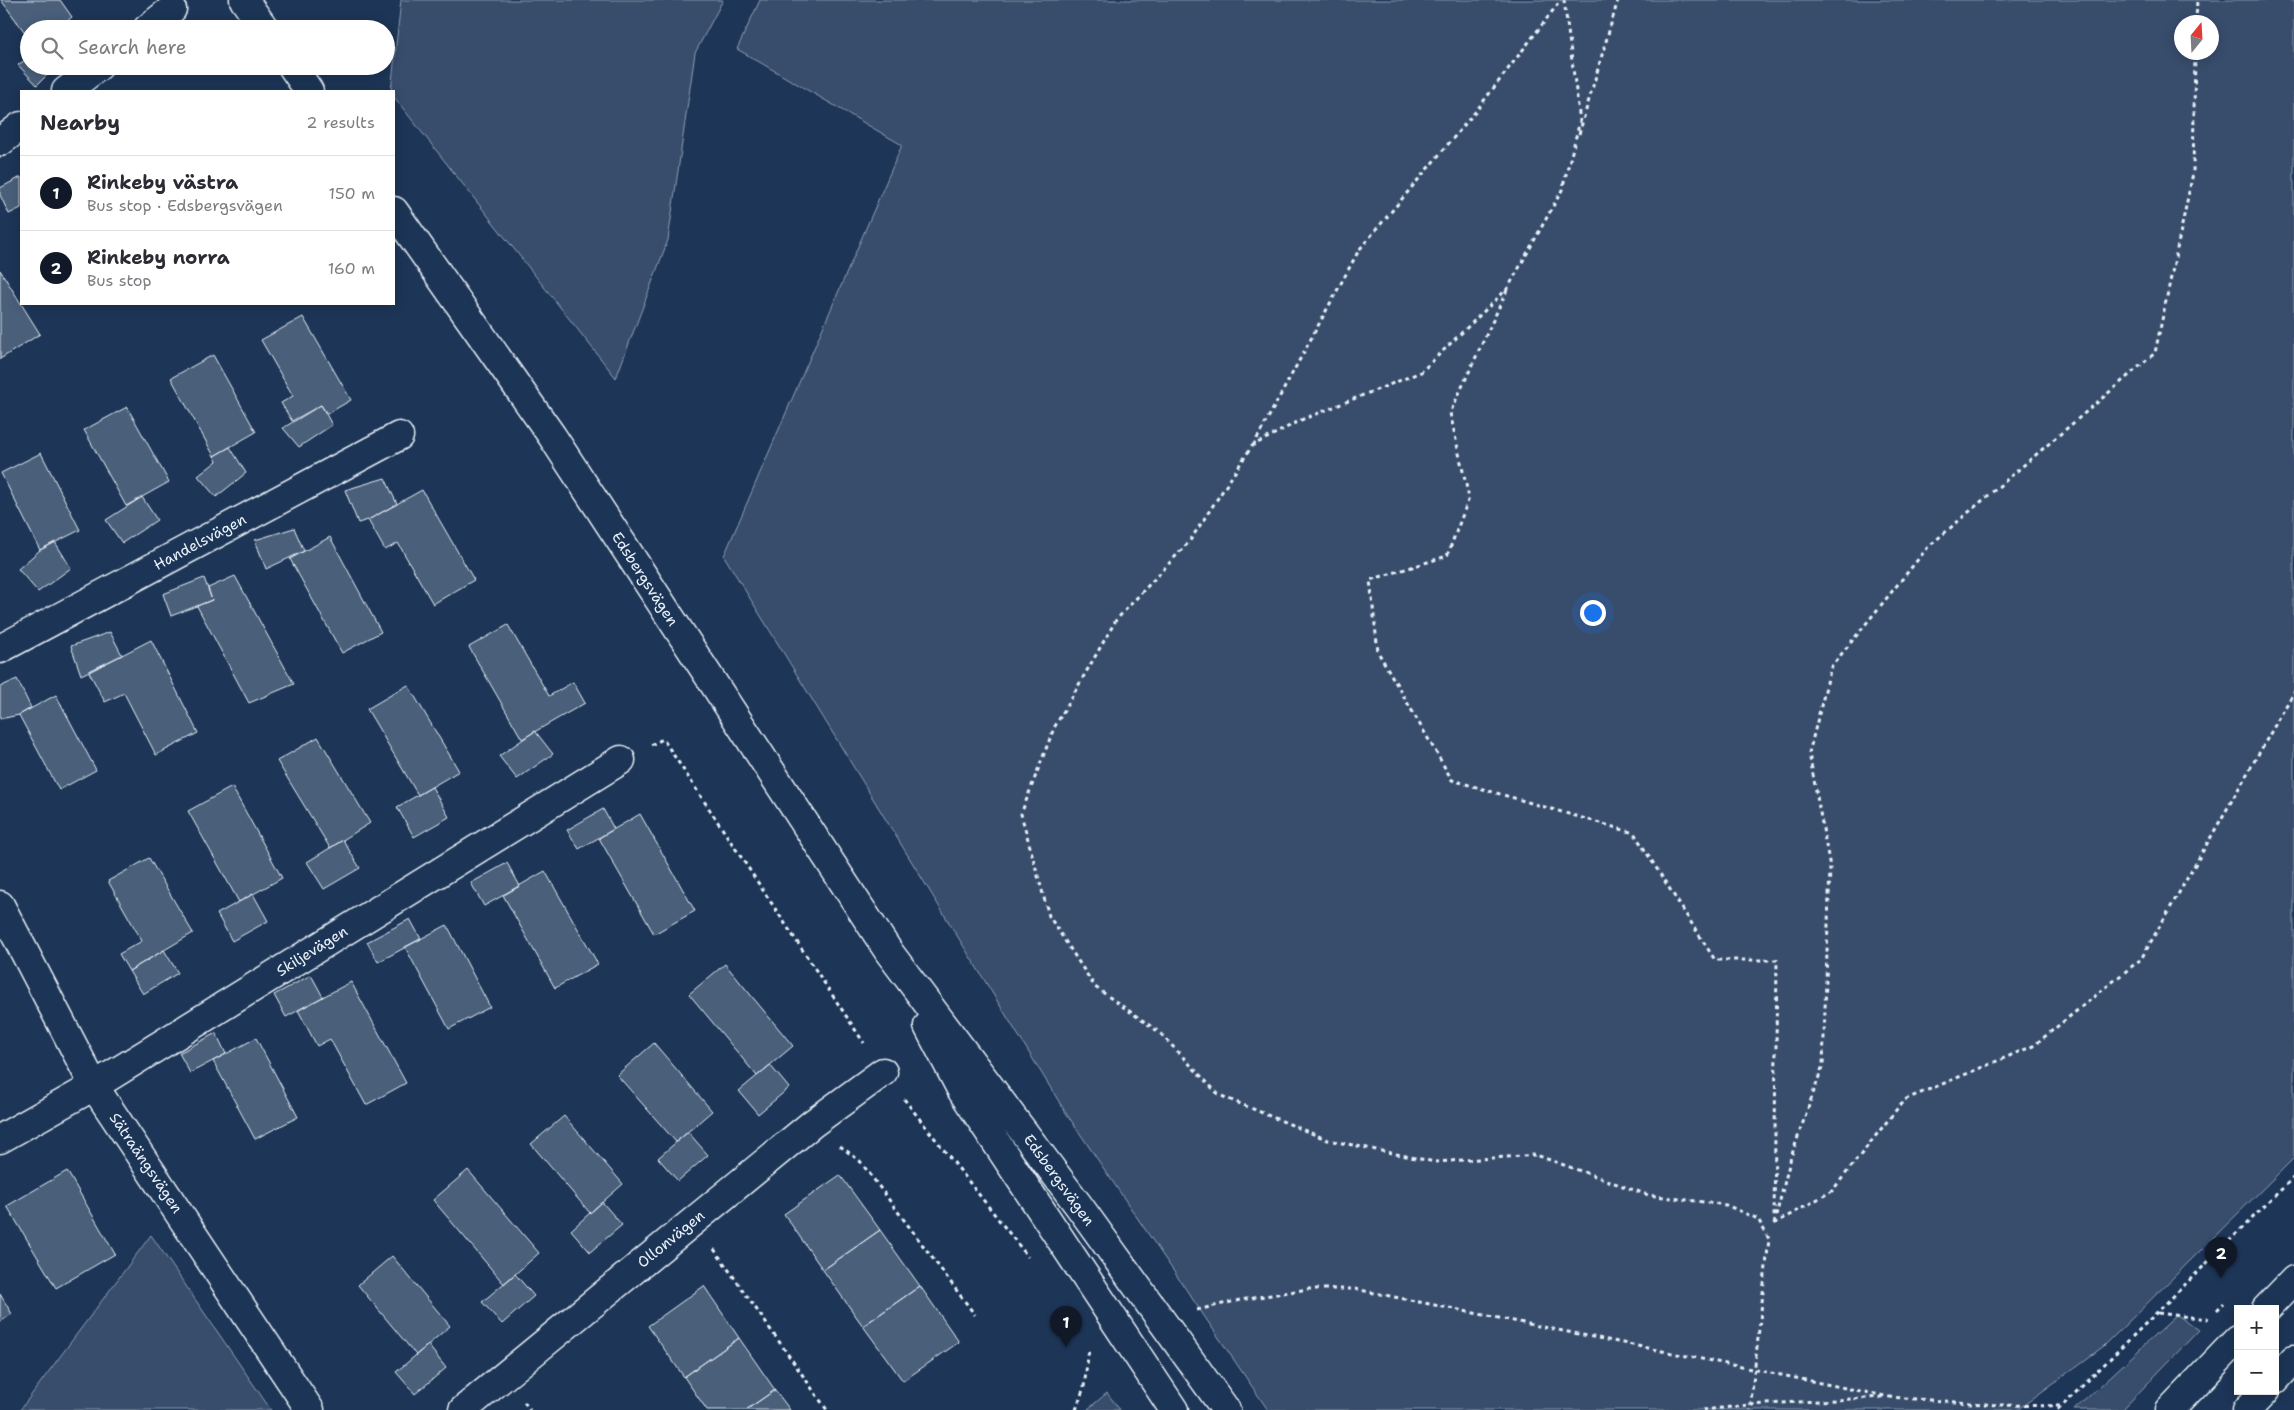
<!DOCTYPE html>
<meta charset="utf-8">
<style>
:root{--surface:#fff;--page:#f2f2f3;--text:#2b2b33;--muted:#7c7c81;--line:#e1e1e2;--accent:#111827}
body{margin:0;font-family:"Shantell Sans",sans-serif;background:var(--page);color:var(--text)}
.controls{position:absolute;right:15px;bottom:15px;display:grid;overflow:hidden;border-radius:0px;box-shadow:0 2px 12px #0003}
.controls button{width:45px;height:45px;display:grid;place-items:center;padding:0;border:0;border-bottom:1px solid var(--line);background:var(--surface);color:var(--text);font:25px sans-serif}
.compass{position:absolute;left:2174px;top:15px;width:45px;height:45px;border-radius:50%;background:var(--surface);box-shadow:0 2px 12px #0003;rotate:18deg}
.you{position:absolute;left:1592px;top:612px;width:18px;height:18px;margin:-12px;border:4px solid #fff;border-radius:50%;background:#1a73e8;box-shadow:0 0 0 8px #1a73e833}
.badge{display:grid;place-items:center;width:32px;height:32px;border-radius:50%;background:var(--accent);color:#fff;font-size:16px;font-weight:700}
.pin{position:absolute;translate:-50% -41px;filter:drop-shadow(0 1px 2px #0008)}
.pin::after{content:'';position:absolute;top:26px;width:18px;height:15px;background:inherit;clip-path:polygon(0 0,100% 0,50% 100%)}
.list{margin:0;padding:0;list-style:none}
h2{display:flex;justify-content:space-between;align-items:center;height:65px;margin:0;padding:0 20px;font-size:21px}
h2 small{font-size:16px;font-weight:400;color:var(--muted)}
.list li{display:grid;grid-template-columns:32px 1fr auto;gap:15px;align-items:center;box-sizing:border-box;height:75px;padding:0 20px;border-top:1px solid var(--line)}
.list b{display:block;font-size:19px;white-space:nowrap}
.list p{margin:0;font-size:16px;white-space:nowrap;color:var(--muted)}
.list em{font-size:16px;font-style:normal;color:var(--muted)}
.icon{flex:none;width:28px;height:28px;fill:none;stroke:currentColor;stroke-width:2;stroke-linecap:round;stroke-linejoin:round}
.map{position:relative;flex:none;width:2294px;height:1410px;overflow:hidden}
.search{position:absolute;background:var(--surface);box-shadow:0 2px 12px #0003;left:20px;top:20px;width:375px;height:55px;display:flex;align-items:center;gap:12px;box-sizing:border-box;padding:0 18px;border-radius:28px;color:var(--muted);font-size:19px}
.panel{position:absolute;background:var(--surface);box-shadow:0 2px 12px #0003;left:20px;top:90px;width:375px;height:215px;border-radius:0px}
.map>svg:first-child{display:block}
</style>
<div class="map">
<svg width="2294" height="1410" viewBox="0 0 2294 1410">
<rect width="100%" height="100%" fill="#1d3557"/>
<filter id="ink" filterUnits="userSpaceOnUse"><feTurbulence type="fractalNoise" baseFrequency=".02" numOctaves="2"/><feDisplacementMap in="SourceGraphic" scale="10" xChannelSelector="R" yChannelSelector="G"/><feConvolveMatrix kernelMatrix="1 2 1 2 8 2 1 2 1" color-interpolation-filters="sRGB"/></filter>
<g filter="url(#ink)">
<path fill="#374d6c" stroke="#909fb2" fill-rule="evenodd" d="M401,0H723L695,53L668,240L616,378L394,97V91H391Z
M760,0H2294V1158L2104,1346L2017,1410H1268L1066,1113L724,556L902,145L737,49ZM2182,22H2212V52H2182Z
M151,1235L271,1410H20Z
M2177,1315L2199,1330L2122,1410H2074Z
M1107,1393L1120,1410H1087L1088,1409Z"/>
<path fill="#495e7a" stroke="#e8f1f8" d="M1,0H60L72,17L57,29H29V38Z
M29,57V66H56L37,85L18,65Z
M21,177V208L9,214L0,195V188Z
M0,270L40,334L0,359Z
M303,317L351,400L327,414L321,405L292,421L281,403L293,396L261,340Z
M213,355L256,432L214,456L171,378Z
M321,405L332,425L299,447L283,428Z
M127,407L169,482L126,506L84,430Z
M230,447L246,473L216,497L198,476L217,461L214,456Z
M41,453L80,530L40,550L1,473Z
M385,478L397,504L368,520L358,523L345,490Z
M422,490L474,580L433,604L398,543L385,550L368,520Z
M142,497L157,520L122,543L106,520Z
M294,528L304,551L266,569L255,540Z
M330,537L381,632L342,653L290,559Z
M55,542L71,568L38,592L18,569L40,550Z
M235,576L294,684L249,703L197,606L212,600L208,588Z
M204,578L212,600L171,616L163,594Z
M508,625L549,696L573,682L585,703L522,739L469,647Z
M110,632L122,655L81,675L71,646Z
M151,640L198,733L156,755L124,693L105,702L89,672Z
M17,679L31,708L19,715L0,719V687Z
M408,685L459,771L418,795L367,709Z
M56,695L96,770L59,790L19,715Z
M535,731L553,754L517,779L499,756Z
M318,737L370,823L330,848L277,761Z
M232,787L282,878L239,902L188,811Z
M432,787L449,817L414,837L397,807Z
M603,809L614,829L579,849L567,830Z
M640,814L695,911L654,934L599,838Z
M343,840L360,868L324,889L307,862Z
M149,858L193,933L129,971L119,954L142,941L108,881Z
M507,863L520,886L484,906L471,883Z
M545,871L598,964L555,988L503,895Z
M253,894L268,921L232,941L217,914Z
M410,919L421,939L378,962L367,942Z
M447,925L490,1007L449,1029L405,947Z
M164,950L178,973L143,994L129,971Z
M725,964L793,1046L757,1076L689,994Z
M311,975L323,997L286,1017L274,995Z
M351,982L406,1083L366,1105L330,1039L317,1046L298,1010Z
M216,1033L226,1054L190,1073L179,1053Z
M256,1038L298,1117L255,1139L213,1061Z
M654,1043L712,1111L676,1142L617,1075Z
M770,1065L789,1088L758,1114L739,1091Z
M564,1116L623,1184L590,1213L531,1144Z
M688,1132L708,1155L678,1181L658,1158Z
M468,1170L539,1253L504,1284L433,1200Z
M67,1171L115,1254L56,1288L7,1206Z
M840,1175L880,1230L823,1270L784,1214Z
M602,1202L622,1225L590,1252L571,1230Z
M880,1230L920,1286L863,1326L823,1270Z
M392,1256L450,1326L416,1355L358,1285Z
M515,1274L534,1296L502,1324L482,1302Z
M704,1286L739,1338L684,1377L648,1326Z
M920,1286L959,1342L903,1381L863,1326Z
M0,1294L12,1314L0,1322Z
M739,1338L775,1390L746,1410H707L684,1377Z
M428,1345L446,1368L415,1394L396,1372Z
M775,1390L790,1410H746Z"/>
<g fill="none" stroke-linecap="round" stroke-linejoin="round">
<defs>
<path id="minor" d="M147,29L172,9
M66,91L99,66
M0,142L21,126
M0,649L399,436
M0,905L94,1086L310,1410
M0,1139L94,1086L621,760
M463,1410L812,1124L883,1072"/>
<path id="secondary" d="M244,0L265,29
M292,66L309,91
M394,211L552,436L889,952L1079,1206L1226,1410
M928,1026L962,1091L1174,1410
M2266,1309L2294,1280
M2275,1380L2294,1359
M2170,1410L2238,1339
M2247,1410L2265,1391"/>
</defs>
<use href="#minor" stroke="#e8f1f8" stroke-width="31"/>
<use href="#secondary" stroke="#e8f1f8" stroke-width="31"/>
<path stroke="#e8f1f8" stroke-width="3" stroke-dasharray="4 4" stroke-linecap="butt" d="M1564,0L1580,121L1562,190L1508,288L1421,372L1301,420L1252,446L1189,542L1116,620L1054,728L1021,814L1049,916L1095,987L1159,1032L1219,1095L1328,1140L1435,1162L1536,1155L1648,1195L1726,1205L1758,1219L1769,1239L1750,1410
M2196,22L2197,0
M1579,134L1618,0
M1507,290L1450,413L1469,498L1447,556L1370,580L1378,652L1452,780L1634,833L1715,960H1777L1774,1219
M1253,446L1359,250L1476,111L1561,0
M651,745L663,739L864,1043
M904,1099L1028,1257
M840,1146L860,1161L975,1315
M1774,1224L1791,1157L1823,1065L1830,867L1809,753L1831,667L1928,547L2155,353L2193,173L2195,52
M1774,1224L1832,1191L1904,1100L2033,1046L2141,959L2294,692
M714,1249L827,1410
M1197,1310L1240,1300L1308,1289H1355L1890,1397L1997,1405L2063,1406
M2217,1310L2224,1303
M2158,1313L2207,1319L2208,1317
M524,1402L530,1410
M1076,1410L1084,1387L1089,1349
M1703,1410L1750,1405L1884,1397
M2058,1410L2294,1177"/>
<use href="#minor" stroke="#1d3557" stroke-width="28"/>
<use href="#secondary" stroke="#1d3557" stroke-width="28"/>
</g>
</g>
<g text-anchor="middle" stroke-width="4" stroke-linejoin="round" paint-order="stroke">
<g font-size="15" fill="#e8f1f8" stroke="#1d3557">
<text transform="translate(200 542) rotate(-28)" y="5">Handelsvägen</text>
<text transform="translate(645 579) rotate(57)" y="5">Edsbergsvägen</text>
<text transform="translate(312 951) rotate(-32)" y="5">Skiljevägen</text>
<text transform="translate(146 1163) rotate(56)" y="5">Sätraängsvägen</text>
<text transform="translate(1059 1180) rotate(54)" y="5">Edsbergsvägen</text>
<text transform="translate(671 1239) rotate(-39)" y="5">Ollonvägen</text>
</g>
</g>
</svg>
<div class="controls">
<button>+</button>
<button>−</button>
</div>
<svg class="compass" viewBox="-18 -18 36 36"><path d="M0-13l5 13h-10z" fill="#e53935"/><path d="M0 13l5-13h-10z" fill="#7c7c81"/></svg>
<div class="you"></div>
<div class="pin badge" style="left:1066px;top:1347px">1</div>
<div class="pin badge" style="left:2221px;top:1278px">2</div>
<div class="search"><svg class="icon" aria-label="search" viewBox="0 0 24 24"><circle cx="10" cy="10" r="6"/><path d="M15 15l6 6"/></svg>Search here</div>
<section class="panel">
<h2>Nearby<small>2 results</small></h2>
<ul class="list">
<li><span class="badge">1</span><div><b>Rinkeby västra</b><p>Bus stop · Edsbergsvägen</p></div><em>150 m</em></li>
<li><span class="badge">2</span><div><b>Rinkeby norra</b><p>Bus stop</p></div><em>160 m</em></li>
</ul>
</section>
</div>
